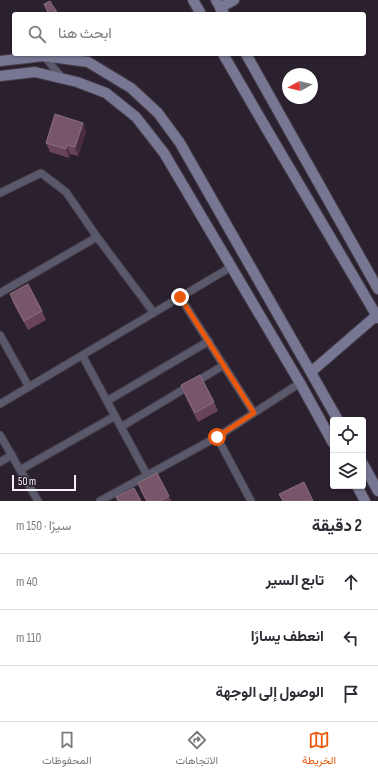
<!DOCTYPE html>
<html lang="ar">
<meta charset="utf-8">
<style>
:root{--surface:#fff;--page:#f7f7f7;--text:#2b2b33;--muted:#7c7c81;--line:#e1e1e2;--accent:#ea580c}
body{margin:0;font-family:"Sofia Sans Condensed",Vazirmatn,sans-serif;background:var(--page);color:var(--text);direction:rtl}
.controls{position:absolute;right:12px;bottom:12px;display:grid;overflow:hidden;border-radius:4px;box-shadow:0 1px 3px #0004}
.controls button{width:36px;height:36px;display:grid;place-items:center;padding:0;border:0;border-bottom:1px solid var(--line);background:var(--surface);color:var(--text);font:20px sans-serif}
.compass{position:absolute;left:282px;top:68px;width:36px;height:36px;border-radius:50%;background:var(--surface);box-shadow:0 1px 3px #0004;rotate:262deg}
.scale{position:absolute;left:12px;bottom:10px;width:64px;box-sizing:border-box;padding-left:4px;border:2px solid #f6f0f9;border-top:0;font-size:11px;line-height:14px;white-space:nowrap;color:#f6f0f9;-webkit-text-stroke:3px #2b212e;paint-order:stroke}
.stop{position:absolute;width:12px;height:12px;margin:-9px;border:3px solid #ea580c;border-radius:50%;background:#fff}
.stop.end{background:#ea580c;border-color:#fff;box-shadow:0 1px 4px #0008}
.list{margin:0;padding:0;list-style:none}
h2{display:flex;justify-content:space-between;align-items:center;height:52px;margin:0;padding:0 16px;font-size:17px}
h2 small{font-size:13px;font-weight:400;color:var(--muted)}
.list li{display:grid;grid-template-columns:26px 1fr auto;gap:12px;align-items:center;box-sizing:border-box;height:56px;padding:0 16px;border-top:1px solid var(--line)}
.list b{display:block;font-size:15px;white-space:nowrap}
.list em{font-size:13px;font-style:normal;color:var(--muted)}
.icon{flex:none;width:22px;height:22px;fill:none;stroke:currentColor;stroke-width:2;stroke-linecap:round;stroke-linejoin:round}
.map{position:relative;flex:none;width:378px;height:501px;overflow:hidden;direction:ltr}
.search{position:absolute;background:var(--surface);box-shadow:0 1px 3px #0004;left:12px;right:12px;top:12px;height:44px;display:flex;align-items:center;gap:10px;box-sizing:border-box;padding:0 14px;border-radius:4px;color:var(--muted);font-size:15px}
.sheet{height:220px;background:var(--surface)}
nav{display:flex;justify-content:space-around;align-items:center;box-sizing:border-box;height:56px;border-top:1px solid var(--line);background:var(--surface);font-size:11px;color:var(--muted)}
nav a{display:grid;justify-items:center;gap:2px}
nav .on{color:var(--accent)}
.map>svg:first-child{display:block}
</style>
<div class="map">
<svg width="378" height="501" viewBox="0 0 378 501">
<rect width="100%" height="100%" fill="#2b212e"/>
<g fill="none" stroke-linecap="round" stroke-linejoin="round">
<defs>
<path id="street" d="M44,56L63,79
M0,193L41,173L66,192L97,237L154,313
M0,293L97,237
M180,297L254,413
M0,335L29,387
M82,355L147,475
M107,401L209,341
M0,404L231,267
M121,427L224,365
M0,435L38,501
M217,437L251,501
M0,462L12,455
M20,470L115,416
M100,501L217,437L300,383"/>
<path id="secondary" d="M193,0L201,14
M216,0L224,14
M220,8L234,0
M223,54L266,128L378,318
M246,54L378,289
M0,61L44,56L88,62L131,88L158,113L180,143L338,420
M0,76L35,72L77,82L106,93L136,117L164,153L300,383L333,443
M311,372L377,315
M363,464L378,491
M357,486L365,501"/>
</defs>
<use href="#street" stroke="#473e4a" stroke-width="9"/>
<use href="#secondary" stroke="#473e4a" stroke-width="12"/>
<use href="#street" stroke="#5a596c" stroke-width="7"/>
<use href="#secondary" stroke="#777793" stroke-width="10"/>
</g>
<path fill="#694358" d="M44,4L58,14H48Z
M83,123L86,132L78,156L70,154L69,158L50,152L46,143Z
M10,294L42,311L46,320L28,330L13,303Z
M181,385L214,402L218,411L198,422L184,394Z
M138,483L169,496L171,501H146L141,492Z"/>
<path fill="#4a2e40" d="M83,123L86,132L78,156L75,147Z
M67,145L70,154L69,158L66,149Z"/>
<path fill="#785669" stroke="#8c6e80" d="M50,1L58,14H49L44,4Z
M55,114L83,123L75,147L67,145L66,149L46,143Z
M28,284L42,311L24,321L10,294Z
M200,375L214,402L195,413L181,385Z
M157,473L169,496L160,501H147L138,483Z
M304,482L313,501H283L279,494Z
M134,488L141,501H118L116,497Z"/>
<g fill="none" stroke-linecap="round" stroke-linejoin="round">
<path stroke="#ea580c" stroke-width="5" d="M180,297L254,413L217,437"/>
</g>
</svg>
<div class="controls">
<button><svg class="icon" aria-label="locate" viewBox="0 0 24 24"><circle cx="12" cy="12" r="6"/><path d="M12 2v4M12 18v4M2 12h4M18 12h4"/></svg></button>
<button><svg class="icon" aria-label="layers" viewBox="0 0 24 24"><path d="M12 4l9 5-9 5-9-5zM3 14l9 5 9-5"/></svg></button>
</div>
<svg class="compass" viewBox="-18 -18 36 36"><path d="M0-13l5 13h-10z" fill="#e53935"/><path d="M0 13l5-13h-10z" fill="#7c7c81"/></svg>
<div class="scale">50 m</div>
<div class="stop" style="left:217px;top:437px"></div>
<div class="stop end" style="left:180px;top:297px"></div>
<div class="search"><svg class="icon" aria-label="search" viewBox="0 0 24 24"><circle cx="10" cy="10" r="6"/><path d="M15 15l6 6"/></svg>ابحث هنا</div>
</div>
<section class="sheet">
<h2>2 دقيقة<small>سيرًا · 150 m</small></h2>
<ul class="list">
<li><svg class="icon" aria-label="ahead" viewBox="0 0 24 24"><path d="M12 20V5M6 11l6-6 6 6"/></svg><div><b>تابع السير</b></div><em>40 m</em></li>
<li><svg class="icon" aria-label="left" viewBox="0 0 24 24"><path d="M17 20v-9H6M10 6l-5 5 5 5"/></svg><div><b>انعطف يسارًا</b></div><em>110 m</em></li>
<li><svg class="icon" aria-label="arrive" viewBox="0 0 24 24"><path d="M6 21V4h12l-3 4 3 4H6"/></svg><div><b>الوصول إلى الوجهة</b></div></li>
</ul>
</section>
<nav>
<a class="on"><svg class="icon" aria-label="map" viewBox="0 0 24 24"><path d="M3 6l6-2 6 2 6-2v14l-6 2-6-2-6 2zM9 4v14M15 6v14"/></svg>الخريطة</a>
<a><svg class="icon" aria-label="directions" viewBox="0 0 24 24"><path d="M12 3l9 9-9 9-9-9zM9 14v-3h6M13 9l2 2-2 2"/></svg>الاتجاهات</a>
<a><svg class="icon" aria-label="saved" viewBox="0 0 24 24"><path d="M7 4h10v16l-5-4-5 4z"/></svg>المحفوظات</a>
</nav>
